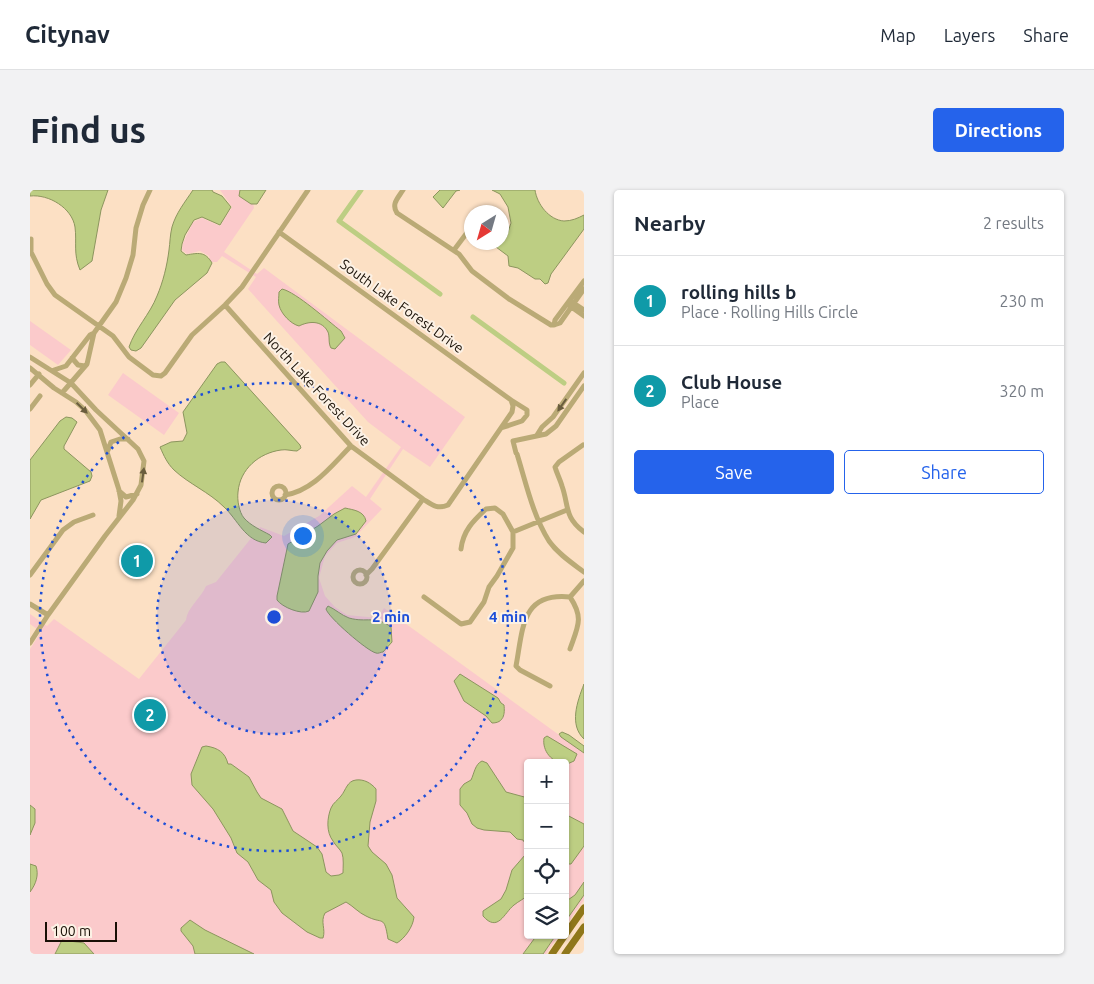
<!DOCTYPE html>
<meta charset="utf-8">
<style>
:root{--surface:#fff;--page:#f2f2f3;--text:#1f2937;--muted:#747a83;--line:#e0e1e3;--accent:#2563eb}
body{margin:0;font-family:Ubuntu,sans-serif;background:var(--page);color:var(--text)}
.controls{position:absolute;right:15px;bottom:15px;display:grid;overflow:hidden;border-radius:5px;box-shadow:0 1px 4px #0004}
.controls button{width:45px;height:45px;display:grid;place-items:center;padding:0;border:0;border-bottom:1px solid var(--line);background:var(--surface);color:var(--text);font:25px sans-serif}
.compass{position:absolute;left:434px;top:15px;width:45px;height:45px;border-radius:50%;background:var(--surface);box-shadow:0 1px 4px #0004;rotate:217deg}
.scale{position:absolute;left:15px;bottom:12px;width:72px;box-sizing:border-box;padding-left:5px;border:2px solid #191006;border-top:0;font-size:14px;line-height:18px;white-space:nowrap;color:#191006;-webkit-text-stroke:4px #fcf1e5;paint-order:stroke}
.you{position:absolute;left:272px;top:345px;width:18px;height:18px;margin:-12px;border:4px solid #fff;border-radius:50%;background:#1a73e8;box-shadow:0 0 0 8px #1a73e833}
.badge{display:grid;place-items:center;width:32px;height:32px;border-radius:50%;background:var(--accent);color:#fff;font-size:16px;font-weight:700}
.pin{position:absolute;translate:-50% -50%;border:2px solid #fff;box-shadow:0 1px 5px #0006}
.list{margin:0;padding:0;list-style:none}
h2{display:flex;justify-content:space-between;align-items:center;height:65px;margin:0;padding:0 20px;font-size:21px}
h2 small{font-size:16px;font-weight:400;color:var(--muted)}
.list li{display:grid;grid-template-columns:32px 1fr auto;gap:15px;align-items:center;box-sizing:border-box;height:90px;padding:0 20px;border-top:1px solid var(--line)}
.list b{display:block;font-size:19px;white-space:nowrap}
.list p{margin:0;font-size:16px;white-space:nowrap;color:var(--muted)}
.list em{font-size:16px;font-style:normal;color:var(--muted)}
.actions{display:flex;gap:10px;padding:15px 20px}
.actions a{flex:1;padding:11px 0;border:1px solid var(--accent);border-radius:5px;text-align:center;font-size:18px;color:var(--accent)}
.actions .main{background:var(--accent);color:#fff}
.icon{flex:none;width:28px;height:28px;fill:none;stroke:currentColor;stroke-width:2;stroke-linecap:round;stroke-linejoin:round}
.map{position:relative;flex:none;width:554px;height:764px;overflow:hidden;border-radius:5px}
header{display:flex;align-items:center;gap:30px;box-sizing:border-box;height:70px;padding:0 25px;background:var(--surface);border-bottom:1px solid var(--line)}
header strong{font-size:24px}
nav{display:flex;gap:28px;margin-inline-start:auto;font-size:18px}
.intro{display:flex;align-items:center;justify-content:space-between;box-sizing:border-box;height:120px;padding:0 30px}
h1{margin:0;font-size:35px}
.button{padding:12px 22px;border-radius:5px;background:var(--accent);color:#fff;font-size:18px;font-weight:700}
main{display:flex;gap:30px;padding:0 30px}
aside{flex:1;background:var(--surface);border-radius:5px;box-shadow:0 1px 4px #0004}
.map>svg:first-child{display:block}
</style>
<header>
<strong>Citynav</strong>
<nav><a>Map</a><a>Layers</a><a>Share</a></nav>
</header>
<div class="intro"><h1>Find us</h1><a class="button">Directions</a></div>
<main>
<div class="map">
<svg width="554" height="764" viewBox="0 0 554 764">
<rect width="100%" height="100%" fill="#fce0c4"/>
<path fill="#fbcacb" d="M190,0H233L223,13L224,18L194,62L227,84L234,78L435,227L400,277L373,259L340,309L352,319L325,347L307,353L295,366L289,388L295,406L305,417L317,425L348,428L354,418L554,563V710L535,737V573H498V745H529L516,764H0V459L11,442L0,434V424L17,436L24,429L109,489L156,430C157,418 171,408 176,396L186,392L230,337L254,346L289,326L322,296L336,307L371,257L338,232L218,99L226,87L192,66L187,72H180L179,66L170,61L157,64L152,60L153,53L163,32L172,28L190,36L202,17Z
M0,131L41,160L28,175L0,155Z
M93,183L149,223L134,245L78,205Z"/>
<path fill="#bdce83" stroke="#8c955e" d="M0,0H78L71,20L62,71L50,80C43,63 47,53 45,37C42,18 19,4 0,6Z
M163,0H182L183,2L192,6L201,17L190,35L172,27L164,30L155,45L152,54L151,61L156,65C168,63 175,61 182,73L177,83L145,110L111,158L106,161L101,160L99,157C105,139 120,124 127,106C133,92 137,76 139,60C140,53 140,45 142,37C146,23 155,12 163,0Z
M210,0H236L227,14H221L209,6Z
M410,0H430L426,1L413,18L403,7Z
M462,0H505C507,14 519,30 534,31C542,31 548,28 554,25V39L521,84L518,93L515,94L510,89H505L488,78L479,76L478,66L466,57L476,48L481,33L478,17L470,4Z
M252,99C266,102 298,131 311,141L315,148L305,159L301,158C298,153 300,147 298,142C292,130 279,131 269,136C261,134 251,124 249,115C248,111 249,106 249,102Z
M191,172H195L270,255L271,258L267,261C262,261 256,259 251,260C229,263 210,279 208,302C207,310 209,322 214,328C221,336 231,340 240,345L242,347L236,353C215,351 208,330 194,317C179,302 159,294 144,280C137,273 134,266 130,257L141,252L153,251L157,243L153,222L187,174Z
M36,227L42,228L47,232L34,256V259L61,282L62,286L60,291L11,310L0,329V270L30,231Z
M315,318C324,320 334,321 336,331L326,344L307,350L297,361L290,373L288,386V402L279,421C271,425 252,417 247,410V406L258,354L288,336L304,324Z
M298,416C305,419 311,425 319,428C337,433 345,425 361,437L362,452L353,462C351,462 348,464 346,463C337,461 298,427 296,419Z
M430,484L468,508L471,513L474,515C475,524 474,533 462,533L456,526L434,511L424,491Z
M554,494V549C539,535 547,512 554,494Z
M532,542L539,545L554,556V563L531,547L529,544Z
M517,546L547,564L544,571L535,575V573C522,573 512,561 514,548Z
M176,556C188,558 195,562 198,574H201L219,587L227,602L231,608L252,619L263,641L287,657L292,664L296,682L301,686L309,685L313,683C313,677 314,669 312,663C310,659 305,655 303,651C296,642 297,628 301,618C303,613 308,610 311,606C316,600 317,591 326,590C334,589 341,593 346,599V611L340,632L338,656L342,662L356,674L362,685L367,708L384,727C383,737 375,748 367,753L358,749C354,724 353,735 336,726C329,723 323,716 316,712L295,723C290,732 296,739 293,748H290L277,742L252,723L244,712L241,700L228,690L218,672L207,663L201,648L183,619L162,595L161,584L172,557Z
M452,571L457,573L476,602L498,608V705C494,709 489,711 484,715C474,723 468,743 453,726V721L471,709L476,700L482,680L495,665L496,655L493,650L487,649L480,642L454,640L447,638L442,634L437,623L430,615V599L434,594L441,590C444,584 445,574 452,571Z
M0,615L5,619V633L0,645Z
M535,624L554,634V656L541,674H535Z
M0,674L6,676C9,685 6,694 0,702Z
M554,692V705L535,732V712L545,705Z
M160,730L175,740L224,764H165L163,756L151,741V738Z
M507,745H526L513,764H493Z
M32,750L54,753L64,764H25Z"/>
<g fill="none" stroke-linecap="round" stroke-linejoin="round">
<path stroke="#bdce83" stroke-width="5" d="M331,0L309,31L410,104
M443,127L534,193"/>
<path stroke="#baaa76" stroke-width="5" d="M373,0C368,8 361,14 367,23L429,64L442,81L479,109L521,135H524
M249,42L481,210L497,220V225L492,231L471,238
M1,49V62L17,94L25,105L83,146L99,167L123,185L131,186L135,183L162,145L195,115L212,97L278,0
M424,60L442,36
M542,112L554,120
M195,115L321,256L393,309
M540,116L554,126
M524,135L525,130L554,91
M524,135L530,133L554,99
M0,167L41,193L66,220L108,259L114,271L111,295L103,310L75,346L18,425L0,453
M42,168L48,175L55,176
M0,178L24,198L46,212L55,220L70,240L89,300L91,311L89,326
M24,180L36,176L60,145L64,143
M0,195L9,184
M32,203L57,174L64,143L86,112L96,88L103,65L106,38L113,15L120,0
M0,219L10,206
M507,245L512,237L523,227L554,183
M553,255L529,272L525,277C527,284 530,289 532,296C539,316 534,327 554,342
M78,260L81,252L90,249H98
M486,263L483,251L516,244L526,236L554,196
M487,264C496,293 503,326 519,351C528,364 542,373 554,382
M242 303a7 7 0 1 1 14 0a7 7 0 1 1-14 0Z
M89,301L96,307L107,304
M255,305C283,301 302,275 321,256
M483,342L537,320
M323 387a7 7 0 1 1 14 0a7 7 0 1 1-14 0Z
M0,385L33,340L44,332L63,325
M336,385L342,379L393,309C401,314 407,320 418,315L482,222L483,216L481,210
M394,407L431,434L440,432L454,412L459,397L467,386L483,358V342L473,324L465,318L456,319C443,331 433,341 431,359
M540,407C554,428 548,436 540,459
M540,407L554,391
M0,414L18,425
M520,496L490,480L486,476C493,439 491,402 540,407"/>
<path stroke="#8f771a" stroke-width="7" d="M535,745L554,718
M522,764L535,745
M535,764L554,737"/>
</g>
<defs><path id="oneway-solid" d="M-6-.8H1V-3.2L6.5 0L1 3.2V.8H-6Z" transform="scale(1.25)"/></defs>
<g fill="#6a5d3e">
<use href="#oneway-solid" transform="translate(532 215) rotate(125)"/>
<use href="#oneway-solid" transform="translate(52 218) rotate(44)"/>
<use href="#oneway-solid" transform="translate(113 285) rotate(-82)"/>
</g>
<circle cx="244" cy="427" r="117" fill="#1d4ed8" fill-opacity=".12"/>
<g fill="none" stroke="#1d4ed8" stroke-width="2.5" stroke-dasharray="2.5 5">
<circle cx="244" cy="427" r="117"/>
<circle cx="244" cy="427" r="234"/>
</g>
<g text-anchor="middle" stroke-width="4" stroke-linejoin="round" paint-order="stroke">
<g font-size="14" fill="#191006" stroke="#fcf1e5">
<text transform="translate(372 116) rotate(36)" y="5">South Lake Forest Drive</text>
<text transform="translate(287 199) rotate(47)" y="5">North Lake Forest Drive</text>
</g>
</g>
<circle cx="244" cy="427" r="8" fill="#1d4ed8" stroke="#fcf1e5" stroke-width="2.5"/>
<g font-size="15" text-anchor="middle" font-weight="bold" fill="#1d4ed8" stroke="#fcf1e5" stroke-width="4" stroke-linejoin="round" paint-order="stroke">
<text x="361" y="432">2 min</text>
<text x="478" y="432">4 min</text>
</g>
</svg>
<div class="controls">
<button>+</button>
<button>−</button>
<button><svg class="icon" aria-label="locate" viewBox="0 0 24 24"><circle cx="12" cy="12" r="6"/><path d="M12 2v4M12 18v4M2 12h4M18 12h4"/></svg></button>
<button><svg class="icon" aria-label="layers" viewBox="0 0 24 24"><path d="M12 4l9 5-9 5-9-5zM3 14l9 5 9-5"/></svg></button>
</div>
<svg class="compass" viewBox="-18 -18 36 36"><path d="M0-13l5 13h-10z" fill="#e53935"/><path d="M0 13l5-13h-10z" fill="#747a83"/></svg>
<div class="scale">100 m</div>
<div class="you"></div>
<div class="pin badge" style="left:107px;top:371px;background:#0f9aa8">1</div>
<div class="pin badge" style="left:120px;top:525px;background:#0f9aa8">2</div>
</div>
<aside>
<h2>Nearby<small>2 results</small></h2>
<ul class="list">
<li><span class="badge" style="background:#0f9aa8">1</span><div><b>rolling hills b</b><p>Place · Rolling Hills Circle</p></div><em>230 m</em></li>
<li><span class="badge" style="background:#0f9aa8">2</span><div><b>Club House</b><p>Place</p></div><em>320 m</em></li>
</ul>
<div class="actions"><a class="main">Save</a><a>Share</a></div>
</aside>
</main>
